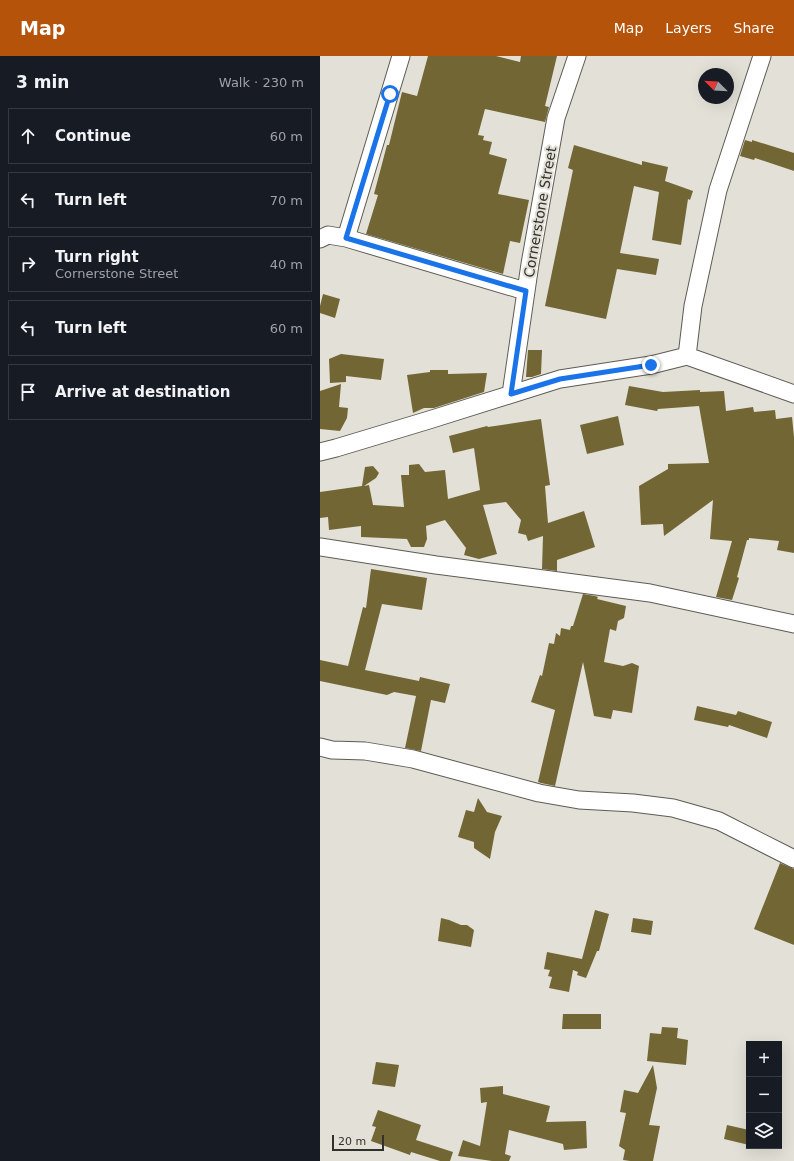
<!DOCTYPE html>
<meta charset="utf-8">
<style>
:root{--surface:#171b24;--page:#242831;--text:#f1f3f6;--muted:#9ea1a6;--line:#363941;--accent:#b45309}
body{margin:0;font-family:"DejaVu Sans",sans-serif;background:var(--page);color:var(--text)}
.controls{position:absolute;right:12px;bottom:12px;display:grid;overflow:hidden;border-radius:0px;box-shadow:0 4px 16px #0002}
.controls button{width:36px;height:36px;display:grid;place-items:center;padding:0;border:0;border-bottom:1px solid var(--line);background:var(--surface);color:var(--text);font:20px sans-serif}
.compass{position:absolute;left:378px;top:12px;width:36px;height:36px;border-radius:50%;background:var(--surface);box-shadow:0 4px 16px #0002;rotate:294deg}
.scale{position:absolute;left:12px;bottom:10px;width:52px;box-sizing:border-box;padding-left:4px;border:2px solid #30302c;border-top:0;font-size:11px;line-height:14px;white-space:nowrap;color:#30302c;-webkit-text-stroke:3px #e3e1d7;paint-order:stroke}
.stop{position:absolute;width:12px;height:12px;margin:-9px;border:3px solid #1a73e8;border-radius:50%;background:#fff}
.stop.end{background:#1a73e8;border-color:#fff;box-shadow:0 1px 4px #0008}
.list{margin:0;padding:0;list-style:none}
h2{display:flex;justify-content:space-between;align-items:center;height:52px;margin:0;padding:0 16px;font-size:17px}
h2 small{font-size:13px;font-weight:400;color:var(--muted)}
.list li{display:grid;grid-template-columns:26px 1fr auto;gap:12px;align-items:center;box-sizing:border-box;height:56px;margin:0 8px 8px;padding:0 8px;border:1px solid var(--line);border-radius:0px}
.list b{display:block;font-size:15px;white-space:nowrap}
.list p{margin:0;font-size:13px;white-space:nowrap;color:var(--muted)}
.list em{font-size:13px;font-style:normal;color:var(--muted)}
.icon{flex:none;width:22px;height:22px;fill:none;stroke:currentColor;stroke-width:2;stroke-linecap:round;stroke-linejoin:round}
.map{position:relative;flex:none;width:474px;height:1105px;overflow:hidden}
header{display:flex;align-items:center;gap:24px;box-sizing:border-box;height:56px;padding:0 20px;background:var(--accent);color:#fff}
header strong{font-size:19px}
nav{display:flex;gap:22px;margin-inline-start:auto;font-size:14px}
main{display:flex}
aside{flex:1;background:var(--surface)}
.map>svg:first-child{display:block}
</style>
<header>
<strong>Map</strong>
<nav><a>Map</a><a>Layers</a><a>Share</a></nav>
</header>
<main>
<aside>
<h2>3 min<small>Walk · 230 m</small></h2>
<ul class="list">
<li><svg class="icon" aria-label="ahead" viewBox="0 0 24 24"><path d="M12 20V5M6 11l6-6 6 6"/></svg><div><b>Continue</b></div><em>60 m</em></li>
<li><svg class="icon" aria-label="left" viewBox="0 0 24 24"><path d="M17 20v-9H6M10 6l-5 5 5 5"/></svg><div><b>Turn left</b></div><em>70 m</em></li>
<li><svg class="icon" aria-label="right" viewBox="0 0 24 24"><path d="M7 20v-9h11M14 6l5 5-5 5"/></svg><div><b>Turn right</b><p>Cornerstone Street</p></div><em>40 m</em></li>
<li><svg class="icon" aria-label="left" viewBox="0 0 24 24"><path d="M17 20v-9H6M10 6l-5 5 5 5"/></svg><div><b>Turn left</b></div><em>60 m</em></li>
<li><svg class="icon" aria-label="arrive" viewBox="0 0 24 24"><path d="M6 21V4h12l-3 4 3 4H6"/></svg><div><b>Arrive at destination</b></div></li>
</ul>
</aside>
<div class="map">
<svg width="474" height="1105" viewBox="0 0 474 1105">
<rect width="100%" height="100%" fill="#e3e1d7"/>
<path fill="#726635" d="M108,0H176L200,6L201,0H237L225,50L229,51L225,66L165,53L158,79L164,80L163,84L172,86L169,98L187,103L178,138L209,144L200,187L190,185L183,218L46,178L58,139L54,138L67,89H69L82,36L97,40Z
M425,84L432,86V84L474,97V115L435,102L434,104L420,100Z
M254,89L322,109V105L348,111L345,125L373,135L370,144L368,143L361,189L332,184L339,136L314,130L300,197L339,203L336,219L297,213L286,263L225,250L253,114L248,112Z
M3,238L20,243L15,262L0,257V250Z
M208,294H222L221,318L212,321H206Z
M21,298L64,303L61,324L26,320V326L10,327L9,303Z
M110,314H128V318L167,317L164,336L114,352H104L93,357L87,319L110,316Z
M21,328L19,351L28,352L27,362L20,375L0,373V335Z
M309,330L343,336L380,334V336L404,335L406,355L433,351L434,356L455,354L456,363L472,361L474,381V497L457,494L459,485L429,482V484H427L417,521L419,522L412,544L396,541L412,485L390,483L393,444L344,480L343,468L321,469L319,430L348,413V408L389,407L379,350L338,353L337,355L305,349Z
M298,360L304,389L267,398L260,369Z
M221,363L230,429L225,430L228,467L264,455L275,491L237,504V515L222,513L223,480L208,485L206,479L198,477L201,464L186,446L163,449L177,498L159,503L144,499L146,492L125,464L106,470L107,483L104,491H91L87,483L41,481V470L9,474L8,461L0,462V436L42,430L45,411L53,410L59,417L56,422L44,430L49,429L53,449L84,451L81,419H89V409L99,408L105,416L125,414L128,443L160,434L154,392L133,397L129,380L167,370L168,371Z
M51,513L107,522L102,554L62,548L45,614L99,625L100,621L130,628L125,647L111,644L101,695L85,692L96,640L74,636L67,639L0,625V604L28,610L43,551L46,552Z
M263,538L275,540L278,541L277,543L306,550L304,562L298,565L296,575L290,573L284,606L303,610L312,607L319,610L312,657L293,654L291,663L274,660L263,606L235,730L221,727L218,726L235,654L211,646L220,619L222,620L229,587L234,588L236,577L240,580L241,572L250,574L251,570H253Z
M377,650L416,659L418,655L452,666L447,682L409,669L408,671L374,664Z
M158,742L167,756L182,760L175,776L170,803L154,792V786L138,781L146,754L154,756Z
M460,807L474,813V889L434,873Z
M275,854L289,858L279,895H277L266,922L257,919L258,916L253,914L249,936L229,932L232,921L228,920L230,914L224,913L227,896L262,903Z
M121,862L129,864L141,869H147L154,874L151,891L118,885Z
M313,862L333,865L331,879L311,876Z
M243,958H281V973H242Z
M342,971L358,972L357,982L368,984L366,1009L327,1005L330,977L341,978Z
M56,1006L79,1009L75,1031L52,1028Z
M333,1009L337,1032L329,1069L340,1070L333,1105H310L303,1104L305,1094L299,1090L306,1057L300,1056L304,1034L318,1037Z
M183,1030V1038L230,1050L226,1066L266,1065L267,1092L244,1094L243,1088L189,1074L185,1098L191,1100L189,1105H172L138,1100L143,1084L160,1090L167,1046L161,1047L160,1032Z
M58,1054L101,1069L96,1084L133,1096L130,1105H120L91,1096L90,1099L51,1085L56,1071L52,1070Z
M407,1069L429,1074V1089L404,1083Z"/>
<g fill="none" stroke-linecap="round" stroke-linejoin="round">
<defs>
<path id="street" d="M26,182L81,0
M0,183L8,179L26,182L205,235
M367,300L474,338
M191,338L210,208L236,62L257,0
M0,396L16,392L109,364L240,323L331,309L367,300L373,250L398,134L442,0
M0,491L116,509L330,537L474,568
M0,691L12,694L45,695L93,703L219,737L259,744L313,747L353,752L399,765L474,803"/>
</defs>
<use href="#street" stroke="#5d5b53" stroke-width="19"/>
<use href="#street" stroke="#fff" stroke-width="17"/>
</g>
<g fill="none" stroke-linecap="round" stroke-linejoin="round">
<path stroke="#1a73e8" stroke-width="5" d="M70,38L26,182L206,235L191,338L240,323L331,309"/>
</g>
<g text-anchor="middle" stroke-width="4" stroke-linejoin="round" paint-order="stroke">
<g font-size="14" fill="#30302c" stroke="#e3e1d7">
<text transform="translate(220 156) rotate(-80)" y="5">Cornerstone Street</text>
</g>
</g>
</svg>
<div class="controls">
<button>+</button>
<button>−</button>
<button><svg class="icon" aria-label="layers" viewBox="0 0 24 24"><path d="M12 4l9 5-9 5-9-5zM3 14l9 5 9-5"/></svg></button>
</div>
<svg class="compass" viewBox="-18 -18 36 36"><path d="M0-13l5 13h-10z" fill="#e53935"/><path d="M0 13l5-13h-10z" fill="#9ea1a6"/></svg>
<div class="scale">20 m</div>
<div class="stop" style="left:70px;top:38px"></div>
<div class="stop end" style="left:331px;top:309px"></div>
</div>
</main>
